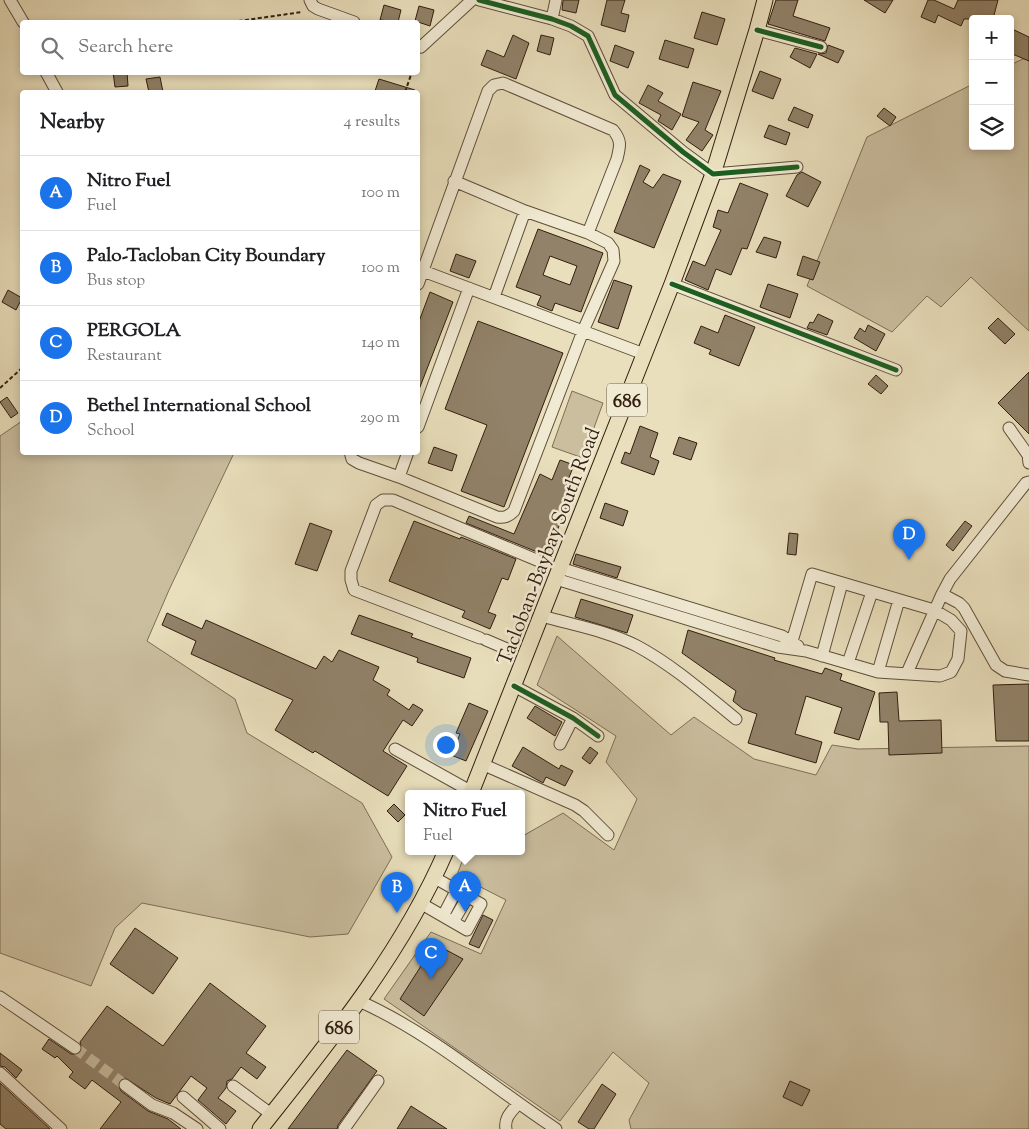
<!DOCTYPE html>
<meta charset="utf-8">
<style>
:root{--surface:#fff;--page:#f2f2f2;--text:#202124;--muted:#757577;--line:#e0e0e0;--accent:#1a73e8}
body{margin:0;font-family:"Sorts Mill Goudy",serif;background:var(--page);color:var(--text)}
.controls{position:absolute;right:15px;top:15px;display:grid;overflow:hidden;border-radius:5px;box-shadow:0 2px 8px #0003}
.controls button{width:45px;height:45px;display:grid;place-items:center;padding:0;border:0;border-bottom:1px solid var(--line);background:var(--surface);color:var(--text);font:25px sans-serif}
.you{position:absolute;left:445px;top:744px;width:18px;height:18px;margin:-12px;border:4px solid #fff;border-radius:50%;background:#1a73e8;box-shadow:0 0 0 8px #1a73e833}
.badge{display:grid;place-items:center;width:32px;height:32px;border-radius:50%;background:var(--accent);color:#fff;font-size:16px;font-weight:700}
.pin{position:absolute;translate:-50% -41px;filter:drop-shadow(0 1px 2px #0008)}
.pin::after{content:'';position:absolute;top:26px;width:18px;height:15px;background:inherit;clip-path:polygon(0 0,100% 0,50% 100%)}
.popup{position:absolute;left:405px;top:790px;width:120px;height:65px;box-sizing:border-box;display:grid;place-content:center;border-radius:5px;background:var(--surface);filter:drop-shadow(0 1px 4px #0005);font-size:16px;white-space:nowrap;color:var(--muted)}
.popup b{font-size:19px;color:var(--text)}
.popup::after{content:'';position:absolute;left:50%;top:100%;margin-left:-10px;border:10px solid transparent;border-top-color:var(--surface)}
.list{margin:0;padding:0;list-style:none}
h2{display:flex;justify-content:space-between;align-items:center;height:65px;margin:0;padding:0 20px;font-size:21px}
h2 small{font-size:16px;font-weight:400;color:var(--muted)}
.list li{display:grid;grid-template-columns:32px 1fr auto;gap:15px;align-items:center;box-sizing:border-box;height:75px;padding:0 20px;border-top:1px solid var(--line)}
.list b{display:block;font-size:19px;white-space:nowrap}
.list p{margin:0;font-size:16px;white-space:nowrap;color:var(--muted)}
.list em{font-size:16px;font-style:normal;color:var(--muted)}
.icon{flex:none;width:28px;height:28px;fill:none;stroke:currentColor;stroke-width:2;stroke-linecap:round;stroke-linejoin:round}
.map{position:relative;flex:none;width:1029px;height:1129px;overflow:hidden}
.search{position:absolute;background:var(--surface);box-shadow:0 2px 8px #0003;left:20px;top:20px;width:400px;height:55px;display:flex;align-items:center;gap:12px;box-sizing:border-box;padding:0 18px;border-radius:5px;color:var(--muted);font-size:19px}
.panel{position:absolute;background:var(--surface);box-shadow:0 2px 8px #0003;left:20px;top:90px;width:400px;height:365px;border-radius:5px}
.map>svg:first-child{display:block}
</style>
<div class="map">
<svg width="1029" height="1129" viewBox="0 0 1029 1129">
<rect width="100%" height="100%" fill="#e9dfbc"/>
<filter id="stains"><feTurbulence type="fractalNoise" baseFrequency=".004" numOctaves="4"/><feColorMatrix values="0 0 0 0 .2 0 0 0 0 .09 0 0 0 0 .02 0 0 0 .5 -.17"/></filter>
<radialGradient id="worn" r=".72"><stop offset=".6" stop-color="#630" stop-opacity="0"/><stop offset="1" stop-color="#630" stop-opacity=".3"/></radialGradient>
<path fill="#cabe9f" stroke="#7e6e57" d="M1029,50V331L971,277L941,307L927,296L892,332L807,286L867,137L973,84V146H1010V65L1025,58Z
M572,391L603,403L583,458L552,447Z
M22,421V452L234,453L169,590L147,641L235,699L247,733L362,803L392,857L348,934L310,937L142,903L115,928L91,986L0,953V436Z
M557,636L671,735L694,717L754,759L816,775L832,745L858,749L1029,746V1129H631L629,1120L649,1083L613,1052L560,1121L384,999L431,932L481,954L506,900L457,875L466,851H521V837L563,813L614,850L637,799L606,762L616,736L537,685Z"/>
<path fill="#918269" stroke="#311e0f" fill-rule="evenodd" d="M563,0H579L576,13L562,10Z
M607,0H625L621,13L629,15L625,32L601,25Z
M776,0H798L793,16L830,28L825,41L768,24Z
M864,0H893L885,13Z
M928,0H934L954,9L958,0H998L993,19H964L961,26L938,15L935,23L921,17Z
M384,5L401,10L398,22L380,20Z
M419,6L434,10L430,26L415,21Z
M702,12L725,19L717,45L694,38Z
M1010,28L1029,37V61L1010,53Z
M513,35L529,43L516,79L481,65L487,50L504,57Z
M541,35L554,38L550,55L537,51Z
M665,40L694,49L688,68L659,59Z
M615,45L634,52L628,68L610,61Z
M828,45L844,51L838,63L818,54L826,53Z
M795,48L817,54L810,68L790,57Z
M760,71L781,79L773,99L752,91Z
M113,72H127L128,86L115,87Z
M160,77L163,92H149L146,79Z
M379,79L415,90V92H381L375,91Z
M693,82L721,91L705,130L713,135L702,151L686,140L699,122L682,116Z
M648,85L663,93L658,101L681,114L672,130L658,121L661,115L639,103Z
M794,107L813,115L808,128L788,120Z
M884,108L896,117L890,126L877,116Z
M769,125L790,133L786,145L764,137Z
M640,165L650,170L643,182L653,188L663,174L681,181L654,248L614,232Z
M802,172L821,182L808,207L786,196L797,175Z
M740,183L768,194L747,249L742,248L731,275L716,269L708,290L685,280L693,261L705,266L721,230L713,227L718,210L728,213Z
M538,229L603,253L581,312L555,303L552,311L537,305L541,296L516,287ZM550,256L577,266L570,285L543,275Z
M764,237L781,242L776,258L756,252Z
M456,254L476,261L469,278L450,271Z
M803,256L820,262L813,280L797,275Z
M614,280L632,286L618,329L598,322Z
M768,284L798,294L790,318L760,307Z
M8,290L22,298L16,310L2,302Z
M430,292L453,302L418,392V324Z
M818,314L833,321L827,335L807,328L810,322L813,323Z
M725,315L755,327L739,366L709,354L711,350L694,343L701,326L718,333Z
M998,318L1015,334L1005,344L988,328Z
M478,321L563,353L504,507L461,491L487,425L445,409Z
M868,325L885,334L876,351L854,338L860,328L865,332Z
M1029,372V434L998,403Z
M876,375L888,386L881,394L868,384Z
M7,397L18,413L11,418L0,402Z
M640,426L658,433L650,457L659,461L654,475L621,463L625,452L630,454Z
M679,437L697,443L691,460L673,454Z
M434,447L457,455L452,471L428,463Z
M560,460L574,465L566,485L574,489L546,558L542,554L466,523L469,516L514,534L540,474L552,480Z
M605,503L628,511L623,526L600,518Z
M414,521L460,539L461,537L516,559L508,580L502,578L488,612L496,615L490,629L462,617L465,611L389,581Z
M965,521L972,526L953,551L946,545Z
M310,523L332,531L317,571L295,564Z
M789,533L798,534L796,555L787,554Z
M576,554L621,567L617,578L573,564Z
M581,599L633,615L627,633L575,617Z
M167,613L202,629L206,620L316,669L324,656L332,662L339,650L379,667L373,680L390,690L387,695L409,710L413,704L423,710L412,726L403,720L383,751L407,766L388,796L315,751L313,753L275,730L293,700L191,654L196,641L162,625Z
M359,615L413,634L411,637L471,658L464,678L417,662L418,658L351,634Z
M688,630L775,658L774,660L822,674L825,668L842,674L840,680L875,692L859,740L834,733L842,708L806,696L795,734L822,742L816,763L748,743L757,714L743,709L733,701L736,691L682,653Z
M1029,684V741H996L993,685Z
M897,692L899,721L941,720L942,753L889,755L888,722H880L879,693Z
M469,703L488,711L466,761L451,755L460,734L456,733Z
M535,706L562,722L555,736L527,718Z
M523,747L559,769L561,765L573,771L565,786L546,777L543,783L512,766Z
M590,747L598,753L590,764L582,758Z
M394,804L405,815L398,822L387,811Z
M483,915L493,920L479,948L469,944Z
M135,928L178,958L153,994L110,964Z
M435,944L463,959L424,1016L400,999Z
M210,983L266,1026L246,1053L266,1067L257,1079L241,1067L232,1079L227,1081L226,1088L218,1098L236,1111L226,1124L198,1100L207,1088L191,1076L170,1104L156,1098L125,1078H122L118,1084L121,1091L148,1111L168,1119L181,1129H100L121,1102L92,1080L85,1089L69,1077L73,1072L57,1056L55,1058L42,1049L49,1039L71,1054H79L82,1049L80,1042L107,1006L163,1046Z
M347,1050L377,1071L338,1125L337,1129H288Z
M0,1053L22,1070L16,1078L5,1067L0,1066Z
M790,1081L810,1090L802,1106L783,1097Z
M0,1083L50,1129H6L0,1124Z
M602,1084L616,1094L594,1129H589L578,1122Z
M411,1106L447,1129H397Z"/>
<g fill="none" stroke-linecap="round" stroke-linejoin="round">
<path stroke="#c4b899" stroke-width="11" stroke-dasharray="11 5.5" stroke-linecap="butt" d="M75,1048L125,1085"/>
<defs>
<path id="minor" d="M10,0L23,22
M310,0L313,6L318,9L354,22
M479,0L552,19L571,26L588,36L615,95L683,152L713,174L797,167
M552,19L556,0
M757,30L821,47
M418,45L421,47L472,0
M46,72L57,92
M423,271L644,354
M418,284L488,91L494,85L503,83L613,130C622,141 620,146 617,159L588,233
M672,284L896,370
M494,297L525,211
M418,427L469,288
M1009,428L1028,455L1029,463
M350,452L352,459L359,463L399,477L497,517C504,518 508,517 514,511L583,331L614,261L613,250L608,243L588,233L525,211L454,181
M399,477L408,452
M560,568L782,636L798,646
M556,579L778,647L806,651L878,672L940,676L951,672L958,659L961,631L951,620L934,610L812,574L790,648
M942,594L959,603L964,608L996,665L1005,671L1029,675
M542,616C573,625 608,631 637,646C674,666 704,693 736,719
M480,638L354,590L351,580V571L376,505L383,500H393L539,561
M486,640L507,649
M822,656L842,583
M848,663L872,592
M878,672L899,600
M907,673L942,594L950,579L1026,483L1029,482
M514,686L573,718L598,736
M560,744L573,718
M395,749L472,792
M482,764L575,805L584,811L608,835
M422,904L467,930L481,904L435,878
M443,916L457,889
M453,922L468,896
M0,997L75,1048
M359,1001C431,1033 491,1086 556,1129
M0,1073L61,1129
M125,1085L152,1105L173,1113L197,1129
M233,1086L271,1114
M183,1097L220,1129
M344,1129L378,1081
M506,1129C504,1118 511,1112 518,1104"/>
<path id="major" d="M471,793L672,284L713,174L757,30L765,0
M260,1129C329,1042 402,953 446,851"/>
</defs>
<use href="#minor" stroke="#5f4e3a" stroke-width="13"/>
<use href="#major" stroke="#311e0f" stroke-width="17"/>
<path stroke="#311e0f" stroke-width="2" stroke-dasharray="4 2.5" stroke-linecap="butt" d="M232,22L302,12
M405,92L412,72
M0,388L22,368"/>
<use href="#minor" stroke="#f1ead3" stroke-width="11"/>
<use href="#major" stroke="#e9dfbc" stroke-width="15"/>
<defs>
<path id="cycleway" d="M479,0L552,19L571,26L588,36L615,95L683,152L713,174L797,167
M757,30L821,47
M672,284L896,370
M514,686L573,718L598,736"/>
</defs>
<use href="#cycleway" stroke="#f1ead3" stroke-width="8"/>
<use href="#cycleway" stroke="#1b5e20" stroke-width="5"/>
</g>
<g text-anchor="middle" stroke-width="5" stroke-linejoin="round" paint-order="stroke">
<g fill="#f1ead3" stroke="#6b5b4a" stroke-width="1">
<rect x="607" y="383.5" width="40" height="33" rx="4"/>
<rect x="319" y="1010.5" width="40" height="33" rx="4"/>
</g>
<g font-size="19" font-weight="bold" fill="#311e0f">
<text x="627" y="407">686</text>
<text x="339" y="1034">686</text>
</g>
<g font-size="20" fill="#311e0f" stroke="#f1ead3">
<text transform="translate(548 546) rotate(-69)" y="7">Tacloban-Baybay South Road</text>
</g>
</g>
<rect width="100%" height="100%" filter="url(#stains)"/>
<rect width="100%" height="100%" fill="url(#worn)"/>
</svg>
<div class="controls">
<button>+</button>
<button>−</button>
<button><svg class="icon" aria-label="layers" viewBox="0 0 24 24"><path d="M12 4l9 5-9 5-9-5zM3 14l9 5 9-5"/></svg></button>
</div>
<div class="you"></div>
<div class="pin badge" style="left:465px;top:912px">A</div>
<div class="popup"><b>Nitro Fuel</b>Fuel</div>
<div class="pin badge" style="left:397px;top:913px">B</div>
<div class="pin badge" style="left:431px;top:979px">C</div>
<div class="pin badge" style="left:909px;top:560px">D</div>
<div class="search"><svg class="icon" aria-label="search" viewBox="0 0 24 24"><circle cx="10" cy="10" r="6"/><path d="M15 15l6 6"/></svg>Search here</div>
<section class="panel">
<h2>Nearby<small>4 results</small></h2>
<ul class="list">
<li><span class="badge">A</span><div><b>Nitro Fuel</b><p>Fuel</p></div><em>100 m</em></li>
<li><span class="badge">B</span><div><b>Palo-Tacloban City Boundary</b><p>Bus stop</p></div><em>100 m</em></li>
<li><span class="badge">C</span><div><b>PERGOLA</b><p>Restaurant</p></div><em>140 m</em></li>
<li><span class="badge">D</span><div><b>Bethel International School</b><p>School</p></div><em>290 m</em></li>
</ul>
</section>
</div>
